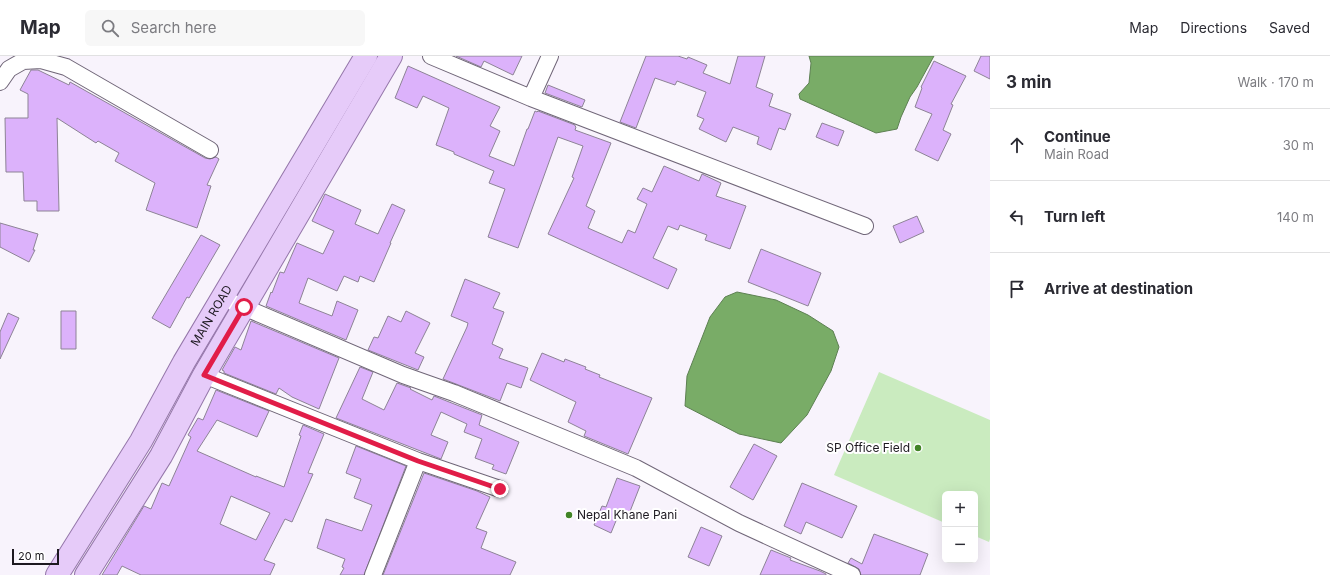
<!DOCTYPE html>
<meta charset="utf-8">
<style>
:root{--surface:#fff;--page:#f7f7f7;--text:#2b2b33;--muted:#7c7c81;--line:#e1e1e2}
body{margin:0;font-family:Inter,sans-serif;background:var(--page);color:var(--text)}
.controls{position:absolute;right:12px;bottom:12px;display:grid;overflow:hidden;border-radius:6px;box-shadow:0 4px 16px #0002}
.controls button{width:36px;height:36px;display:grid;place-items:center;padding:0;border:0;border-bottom:1px solid var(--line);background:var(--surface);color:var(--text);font:20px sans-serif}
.scale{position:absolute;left:12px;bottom:10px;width:47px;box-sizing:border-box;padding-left:4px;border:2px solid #1d1920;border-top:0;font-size:11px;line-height:14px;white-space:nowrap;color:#1d1920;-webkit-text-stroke:3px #fff;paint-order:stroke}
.stop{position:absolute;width:12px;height:12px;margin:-9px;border:3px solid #e11d48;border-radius:50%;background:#fff}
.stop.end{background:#e11d48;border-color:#fff;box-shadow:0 1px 4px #0008}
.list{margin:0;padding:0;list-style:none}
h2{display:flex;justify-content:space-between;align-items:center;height:52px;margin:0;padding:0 16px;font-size:17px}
h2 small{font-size:13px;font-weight:400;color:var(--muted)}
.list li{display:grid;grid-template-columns:26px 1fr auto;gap:12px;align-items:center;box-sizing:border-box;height:72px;padding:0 16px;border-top:1px solid var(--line)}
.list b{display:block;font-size:15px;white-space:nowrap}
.list p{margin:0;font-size:13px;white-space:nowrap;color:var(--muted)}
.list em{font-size:13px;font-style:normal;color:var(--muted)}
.icon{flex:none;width:22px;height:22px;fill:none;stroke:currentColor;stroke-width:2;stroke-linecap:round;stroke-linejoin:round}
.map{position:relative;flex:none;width:990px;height:519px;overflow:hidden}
header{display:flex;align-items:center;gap:24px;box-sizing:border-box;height:56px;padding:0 20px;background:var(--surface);border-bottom:1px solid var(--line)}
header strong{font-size:19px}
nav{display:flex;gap:22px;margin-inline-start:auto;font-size:14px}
.search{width:280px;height:36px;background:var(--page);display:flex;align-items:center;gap:10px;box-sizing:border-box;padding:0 14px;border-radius:6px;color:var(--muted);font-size:15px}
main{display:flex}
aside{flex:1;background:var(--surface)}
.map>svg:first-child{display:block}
</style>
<header>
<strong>Map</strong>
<div class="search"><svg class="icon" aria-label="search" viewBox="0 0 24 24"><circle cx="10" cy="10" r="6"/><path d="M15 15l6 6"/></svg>Search here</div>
<nav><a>Map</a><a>Directions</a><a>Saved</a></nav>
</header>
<main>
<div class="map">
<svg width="990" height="519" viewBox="0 0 990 519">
<rect width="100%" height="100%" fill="#f8f3fc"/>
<path fill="#caebbf" d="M879,316L990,364V483L989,486L975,480V438H945V467L834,419Z"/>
<path fill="#79ac67" stroke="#5d8052" d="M809,0H934L917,31L910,41L901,61L897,73L876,77L800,43L799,38L809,27L811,7Z
M737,236L776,244L808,259L833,275L839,291L831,315L807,359L781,387L739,378L685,350L687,320L710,261L725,241Z"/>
<path fill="#dcb2fb" stroke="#8d8396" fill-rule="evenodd" d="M456,0H522L513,19L484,5L481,11Z
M646,0H678L687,3L688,1L707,9L703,17L730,28L738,0H765L756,31L773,38L769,50L791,58L785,74L779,72L771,94L757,88L759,81L733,71L726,86L699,73L704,63L697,60L706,36L677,25L675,29L655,22L636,72L620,66Z
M981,0H990V23L974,15Z
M934,5L966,20L951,48L953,49L943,74L951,78L938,105L915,94L932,58L915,51L922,32L921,31Z
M408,10L500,51L490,70L500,75L489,100L514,110L527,73H528L535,55L537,56L538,55L575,69V70L576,71L575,74L611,87L586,150L595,155L588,172L622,187L628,174L635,177L647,148L637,143L643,132L652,136L664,110L699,125L702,118L721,127L716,140L746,150L730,193L705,184L707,179L680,169L678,174L668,170L653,202L677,213L668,233L548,178L574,122L572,121L583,90L558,81L518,192L488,181L505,133L489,127L494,115L454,98V96L436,89L449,52L423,40L417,52L395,42Z
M31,14H38L69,29L70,26L205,102L210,103L216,101L219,103L207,129L211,130L197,172L146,154L155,127L115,105L119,97L98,85L96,87L57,62L59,155H37V145H24L23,116H6L5,62H28V38L20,34Z
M548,29L585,44L582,51L545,37Z
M822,67L844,75L838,90L816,81Z
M325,138L361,154L355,168L378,178L392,148L405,154L390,187H391L374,226L360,220L358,226L344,220L337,235L308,222L299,247L332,260L337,245L358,254L346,284L266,250L271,236L272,237L280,216L284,217L297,187L323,198L334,175L312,165Z
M917,160L924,176L900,187L893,170Z
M0,167L38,178L33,194H35L29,206L0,191Z
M201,179L220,189L189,242L187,241L170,272L152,262Z
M761,193L821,217L808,250L748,226Z
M465,223L500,237L493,252L504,256L492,288L503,293L499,302L528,312L521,332L507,327L500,345L443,323L467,271L468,267L451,260Z
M61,255H76V293H61Z
M406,255L430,267L415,297L424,301L418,314L368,294L374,281L378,282L388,260L401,266Z
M8,257L19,262L0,303V276Z
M251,265L339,302L319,353L292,341L279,332L276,338L224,317V315L222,314L235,291L241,294Z
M542,297L564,306L565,303L586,311L585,313L600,319L599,321L652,342L628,398L584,380L586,375L568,366L576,346L530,324Z
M360,311L373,316L362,343L384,354L397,327L411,332L410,333L432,344L434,340L482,359L479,369L519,386L506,418L492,413L494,409L475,402L482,383L464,376L467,368L441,356L431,379L448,386L441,403L336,362Z
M216,334L269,355L257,381L217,364L197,395L256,421V420L284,431L301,380L299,379L303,369L324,378L308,417L313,418L292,466L285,463L264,504L275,508L270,519H141L122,510L117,519H102L144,450L151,453L162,427L169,430L191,381L188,379L198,362L203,364ZM231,440L270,457L256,484L220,468Z
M754,388L777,400L753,444L730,431Z
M356,390L406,410L364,519H340L344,512L342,511L345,503L317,492L326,463L362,475L372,449L354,442L361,423L346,417Z
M424,417L477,435L490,441L476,472L487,476L481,492L516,506L510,519H383Z
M617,422L640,430L629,458L620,455L611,477L594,469L602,450L606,451Z
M802,427L857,450L842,482L806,466L801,478L784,470Z
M701,471L722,480L709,510L688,501Z
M874,478L928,498L920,519H861L859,513L848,507L851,502L862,508Z
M771,494L791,502L790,504L820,515L826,518V519H760Z"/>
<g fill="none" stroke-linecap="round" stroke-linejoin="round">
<defs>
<path id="street" d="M431,0L531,42L865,170
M0,26L9,13L23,5L41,4L66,11L210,94
M531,42L550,0
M234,247L403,319L454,337L636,412L739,467L852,519
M204,319L418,405L500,433
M373,519L418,405"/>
<g id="primary">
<path id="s1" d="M57,519L141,385L184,306L366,0"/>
<path d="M86,519L161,400L204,319L391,0"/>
</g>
</defs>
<use href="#street" stroke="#706678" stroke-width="18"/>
<use href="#primary" stroke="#9577aa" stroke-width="24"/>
<use href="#street" stroke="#fff" stroke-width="16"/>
<use href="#primary" stroke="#e6cbf9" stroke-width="22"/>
</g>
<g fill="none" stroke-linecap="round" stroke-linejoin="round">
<path stroke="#e11d48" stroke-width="5" d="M244,251L204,319L418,405L500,433"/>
</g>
<g fill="#418426" stroke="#fff" stroke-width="1.5">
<circle cx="918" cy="392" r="4"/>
<circle cx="569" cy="459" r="4"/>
</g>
<g text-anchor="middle" stroke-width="4" stroke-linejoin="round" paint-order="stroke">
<g font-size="12" fill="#1d1920" stroke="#fff">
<text dy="4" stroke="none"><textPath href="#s1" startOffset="302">MAIN ROAD</textPath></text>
</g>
<g font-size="12" fill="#1d1920" stroke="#fff" text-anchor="end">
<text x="910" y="396">SP Office Field</text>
<text x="577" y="463" text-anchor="start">Nepal Khane Pani</text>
</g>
</g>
</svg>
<div class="controls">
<button>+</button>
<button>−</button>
</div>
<div class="scale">20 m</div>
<div class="stop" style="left:244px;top:251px"></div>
<div class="stop end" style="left:500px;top:433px"></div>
</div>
<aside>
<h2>3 min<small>Walk · 170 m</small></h2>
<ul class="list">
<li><svg class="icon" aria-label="ahead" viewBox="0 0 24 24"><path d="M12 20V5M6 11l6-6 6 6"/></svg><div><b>Continue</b><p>Main Road</p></div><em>30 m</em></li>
<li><svg class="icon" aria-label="left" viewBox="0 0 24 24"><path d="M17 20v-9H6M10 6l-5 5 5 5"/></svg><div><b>Turn left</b></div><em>140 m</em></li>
<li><svg class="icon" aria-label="arrive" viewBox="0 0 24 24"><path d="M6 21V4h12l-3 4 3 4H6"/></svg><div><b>Arrive at destination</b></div></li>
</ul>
</aside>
</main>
